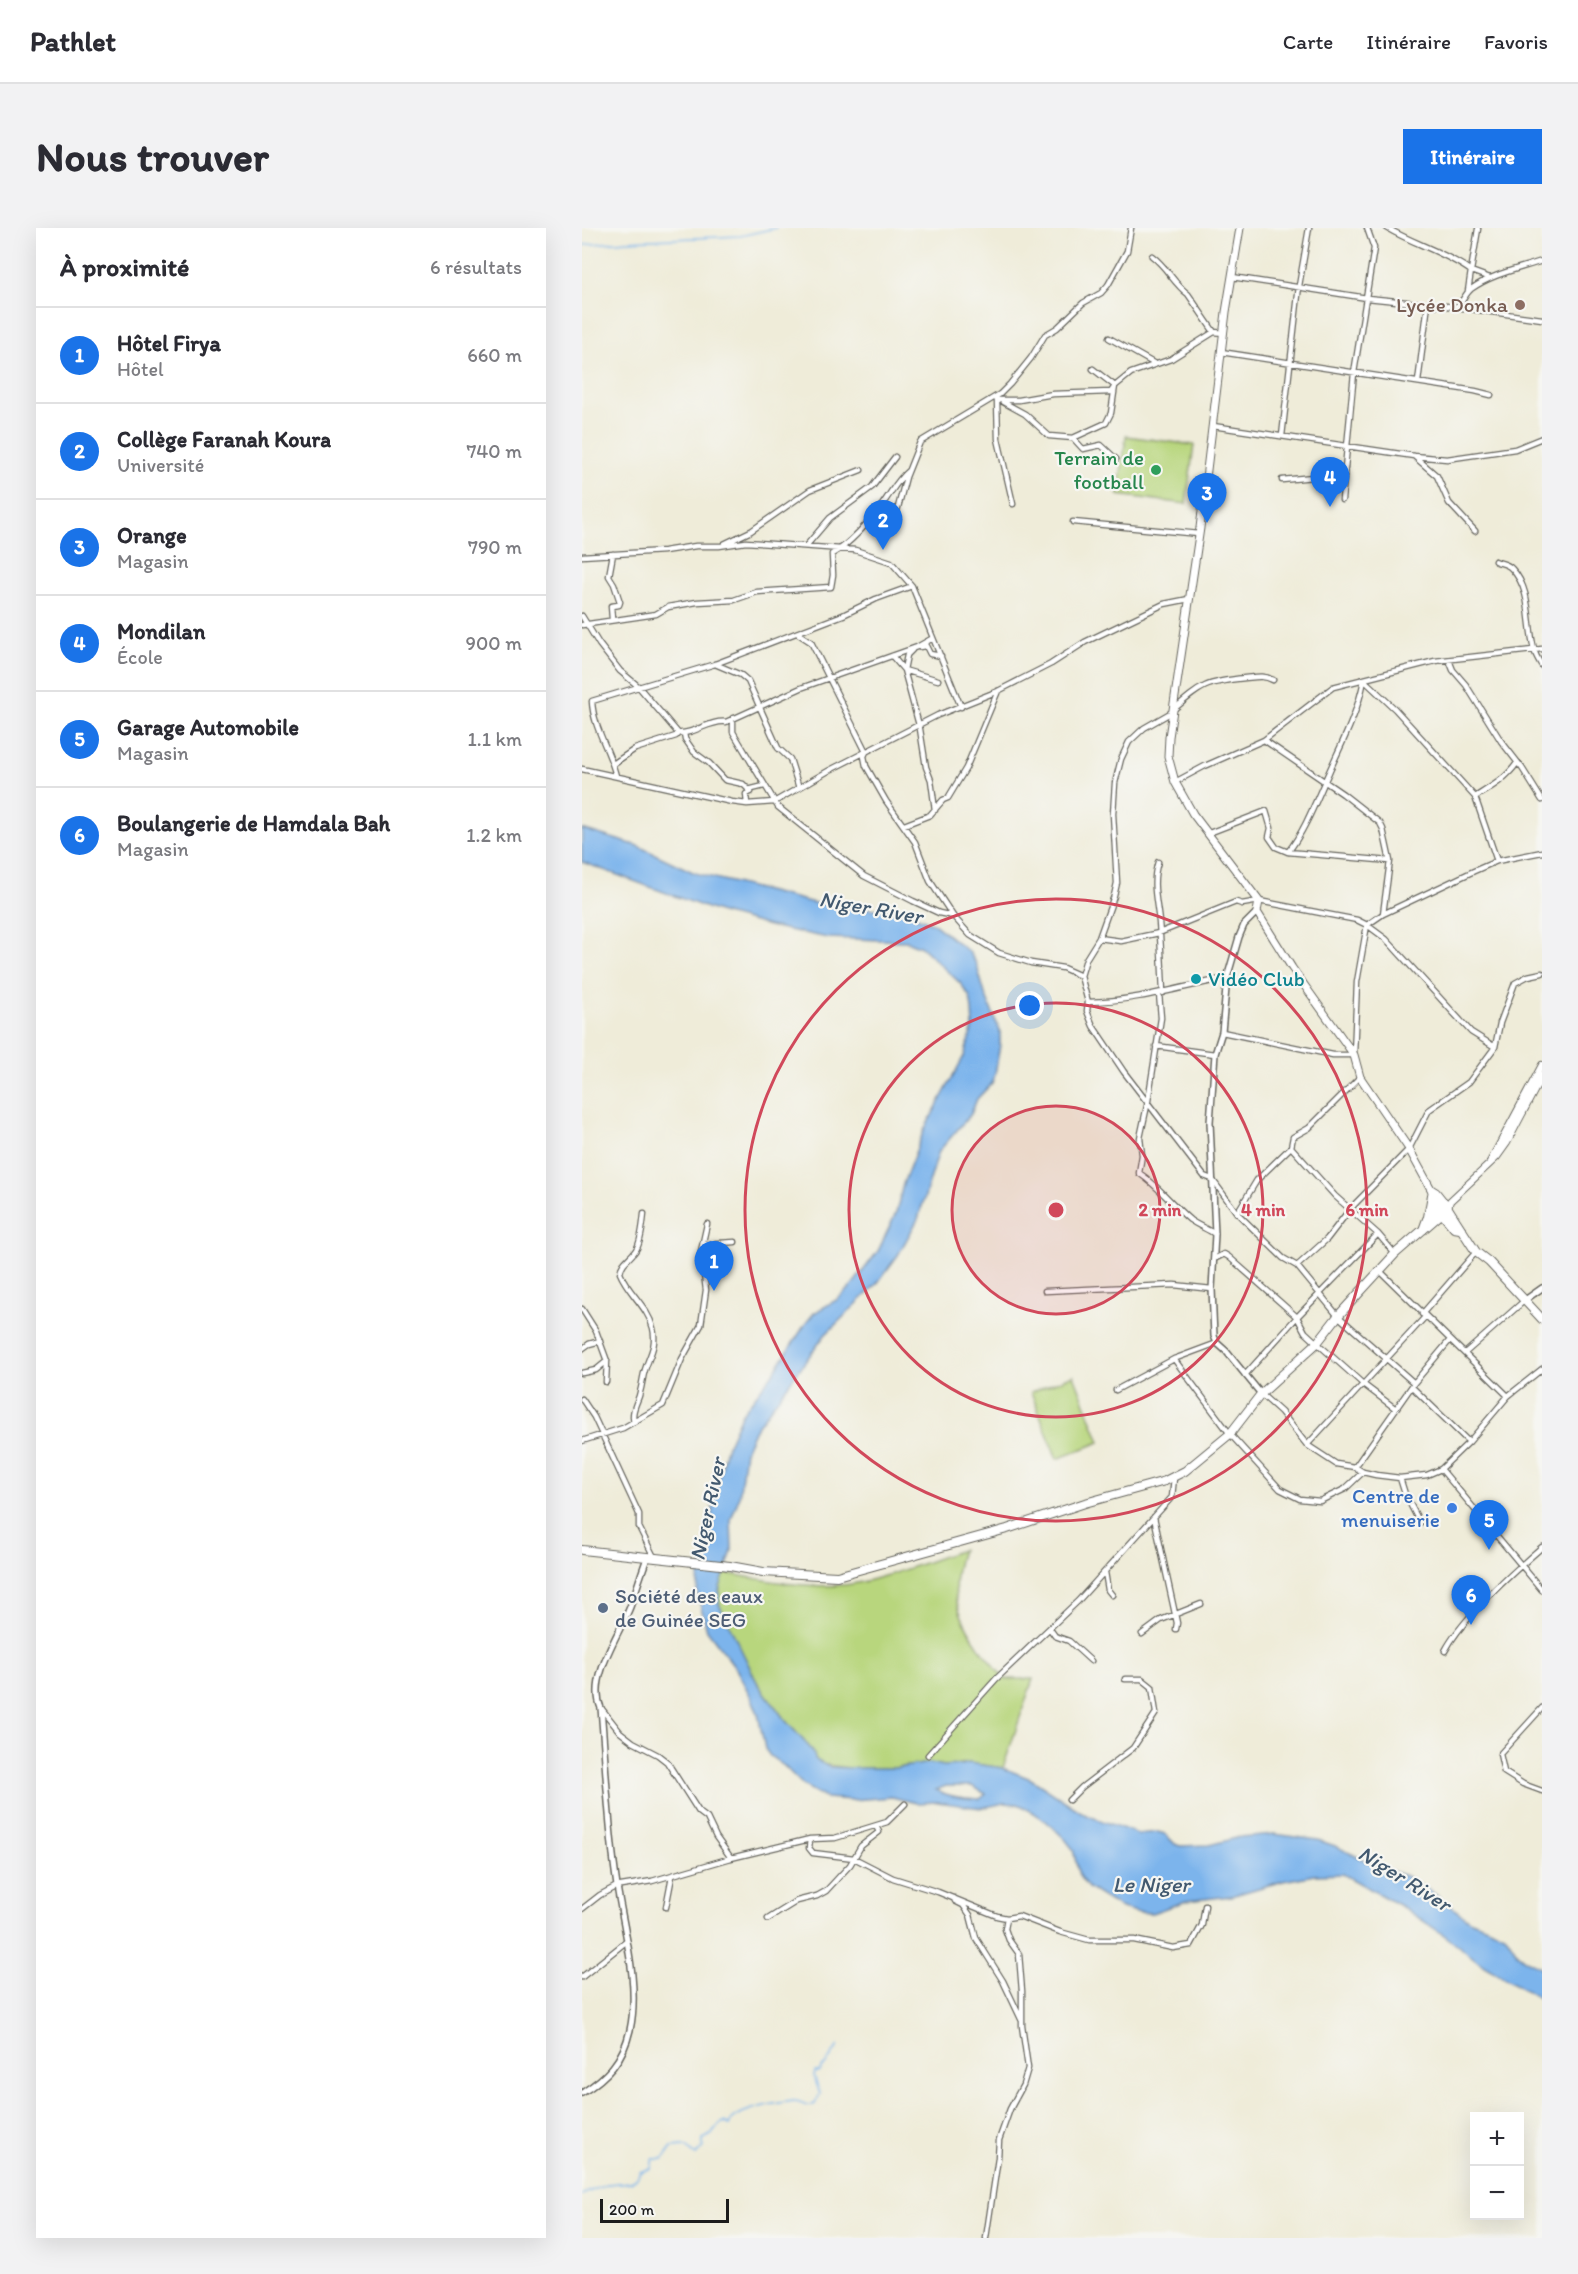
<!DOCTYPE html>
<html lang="fr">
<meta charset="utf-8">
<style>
:root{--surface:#fff;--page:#f2f2f3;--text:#2b2b33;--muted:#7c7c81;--line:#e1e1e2;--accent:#1a73e8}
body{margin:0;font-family:Itim,sans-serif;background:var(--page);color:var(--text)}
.controls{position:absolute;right:18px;bottom:18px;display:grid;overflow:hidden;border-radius:0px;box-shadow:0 6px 24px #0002}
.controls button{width:54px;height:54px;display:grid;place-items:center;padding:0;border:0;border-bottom:2px solid var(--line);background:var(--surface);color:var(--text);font:30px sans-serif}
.scale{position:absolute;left:18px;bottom:15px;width:129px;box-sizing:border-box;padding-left:6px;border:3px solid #1c1c1c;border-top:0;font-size:16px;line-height:21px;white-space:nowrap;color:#1c1c1c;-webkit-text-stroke:4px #f6f6f2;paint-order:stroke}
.you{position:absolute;left:448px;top:778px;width:21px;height:21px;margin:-15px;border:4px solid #fff;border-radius:50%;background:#1a73e8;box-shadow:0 0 0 9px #1a73e833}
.badge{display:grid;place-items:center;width:39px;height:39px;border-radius:50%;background:var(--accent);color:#fff;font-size:20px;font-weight:700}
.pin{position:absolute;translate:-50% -50px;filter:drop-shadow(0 2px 3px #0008)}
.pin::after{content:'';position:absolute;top:32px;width:21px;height:18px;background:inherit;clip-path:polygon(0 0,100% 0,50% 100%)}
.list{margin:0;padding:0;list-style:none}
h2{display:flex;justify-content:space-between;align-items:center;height:78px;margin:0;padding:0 24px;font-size:26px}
h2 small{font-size:20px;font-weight:400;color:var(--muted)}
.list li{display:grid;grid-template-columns:39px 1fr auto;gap:18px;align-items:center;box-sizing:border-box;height:96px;padding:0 24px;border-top:2px solid var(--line)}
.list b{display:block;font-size:22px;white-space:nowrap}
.list p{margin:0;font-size:20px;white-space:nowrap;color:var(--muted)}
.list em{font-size:20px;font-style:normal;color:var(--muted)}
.map{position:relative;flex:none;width:960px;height:2010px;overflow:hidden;border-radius:0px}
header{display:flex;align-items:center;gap:36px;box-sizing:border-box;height:84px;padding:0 30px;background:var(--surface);border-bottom:2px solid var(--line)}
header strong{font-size:28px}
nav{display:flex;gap:33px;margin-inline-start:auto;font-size:21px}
.intro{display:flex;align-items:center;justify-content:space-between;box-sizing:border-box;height:144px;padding:0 36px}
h1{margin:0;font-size:42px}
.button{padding:15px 27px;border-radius:0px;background:var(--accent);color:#fff;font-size:21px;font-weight:700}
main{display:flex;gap:36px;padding:0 36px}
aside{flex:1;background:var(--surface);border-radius:0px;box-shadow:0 6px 24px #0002}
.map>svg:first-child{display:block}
</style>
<header>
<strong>Pathlet</strong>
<nav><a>Carte</a><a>Itinéraire</a><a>Favoris</a></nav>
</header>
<div class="intro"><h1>Nous trouver</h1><a class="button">Itinéraire</a></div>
<main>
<aside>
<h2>À proximité<small>6 résultats</small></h2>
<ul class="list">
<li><span class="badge">1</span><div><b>Hôtel Firya</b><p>Hôtel</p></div><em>660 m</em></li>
<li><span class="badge">2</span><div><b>Collège Faranah Koura</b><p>Université</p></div><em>740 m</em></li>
<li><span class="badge">3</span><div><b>Orange</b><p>Magasin</p></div><em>790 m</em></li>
<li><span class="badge">4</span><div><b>Mondilan</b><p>École</p></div><em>900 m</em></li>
<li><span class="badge">5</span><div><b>Garage Automobile</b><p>Magasin</p></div><em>1.1 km</em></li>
<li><span class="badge">6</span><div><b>Boulangerie de Hamdala Bah</b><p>Magasin</p></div><em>1.2 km</em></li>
</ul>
</aside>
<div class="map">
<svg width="960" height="2010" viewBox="0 0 960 2010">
<rect width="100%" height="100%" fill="#f6f6f2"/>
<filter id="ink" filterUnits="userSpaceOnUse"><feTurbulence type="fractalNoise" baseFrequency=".0167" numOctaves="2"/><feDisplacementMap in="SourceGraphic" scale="12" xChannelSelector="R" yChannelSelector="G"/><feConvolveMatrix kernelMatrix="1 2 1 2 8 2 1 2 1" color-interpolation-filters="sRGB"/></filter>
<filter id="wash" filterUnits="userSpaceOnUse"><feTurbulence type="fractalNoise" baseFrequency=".008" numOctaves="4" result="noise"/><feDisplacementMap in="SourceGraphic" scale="24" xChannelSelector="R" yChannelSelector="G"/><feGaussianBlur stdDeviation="1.35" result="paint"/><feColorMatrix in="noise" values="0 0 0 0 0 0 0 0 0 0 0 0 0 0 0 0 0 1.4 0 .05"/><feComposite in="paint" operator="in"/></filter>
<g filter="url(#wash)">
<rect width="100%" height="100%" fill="#efecd9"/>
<path fill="#b8d67d" stroke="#6a794c" stroke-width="1.5" d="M544,208L612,217L604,276L536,267Z
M492,1147L518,1214L475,1231L449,1164Z
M380,1322C375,1337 371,1357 375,1374C381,1400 405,1431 423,1451H451L421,1540L387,1535L362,1538L348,1535L313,1540H267L238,1536L234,1532L230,1522L203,1492L175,1454L140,1385C135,1372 137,1358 143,1345C180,1352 238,1363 275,1355C310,1348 346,1333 380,1322Z"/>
<path fill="#7bb4ec" stroke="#4c6884" stroke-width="1.5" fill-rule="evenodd" d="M0,601L56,618L113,645L232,675L323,684L352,696L387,724L394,735L403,766L418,804V817L413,846L410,855L395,871L389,886L357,923L336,991L316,1027L294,1057L243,1107L173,1201L163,1223L157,1270L149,1291L150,1323L137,1362V1376L175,1454L203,1492L230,1522L234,1532L247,1539L267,1540H313L348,1535L362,1538L379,1537L387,1535L421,1540L449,1551L504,1587L556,1606L576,1604L583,1606L593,1616L598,1618L627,1617L658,1609L692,1606L736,1612L753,1618L797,1639L824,1648L843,1659L887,1692L923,1706L935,1725L944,1732L960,1740V1772L902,1738L862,1707L822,1680L761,1646L732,1647L701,1653L649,1668L604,1673L570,1685L554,1684L537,1679L506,1660L497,1648L491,1621L483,1611L464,1593L446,1581L436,1576L423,1575L399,1580L355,1574L334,1575L310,1569L270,1572L244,1570L222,1558L202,1538L188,1528L183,1521L176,1486L171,1473L153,1439L125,1402L115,1364L117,1348L126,1313L132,1273L143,1223L159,1187L194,1141L224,1095L232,1085L256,1071L268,1060L296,1023L314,985L321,956L342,902L382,828L391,799L390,781L388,769L378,755L339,719L324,713L246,710L187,698L136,684L0,634ZM364,1558H390L404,1566L398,1571C383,1570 367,1569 354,1562Z"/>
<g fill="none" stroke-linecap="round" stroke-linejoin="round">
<path stroke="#7bb4ec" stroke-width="1.5" d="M0,17L45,13L158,8L194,0
M0,1968L6,1964L26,1956L49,1954L55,1950L58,1944L69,1940L71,1931H81L90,1919L102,1918L114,1927L121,1919V1911C135,1906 132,1898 142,1894L147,1897C151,1881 196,1875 211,1873C220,1872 223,1880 233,1876L238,1866L232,1848L233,1844H238L239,1840L244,1836L256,1818"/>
</g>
</g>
<g filter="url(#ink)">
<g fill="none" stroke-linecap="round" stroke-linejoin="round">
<defs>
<path id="minor" d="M805,0C832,16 863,24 889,43L886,63
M896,1L889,43L908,50
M570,28C585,39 592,56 606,66L632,104
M650,49L785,70L874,79L960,91
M874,79C881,74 883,66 889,61C910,46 936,41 960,33
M527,110L573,136
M639,124L893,163L909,167
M836,154L846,76
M415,172H437L471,166L529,164L533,158L549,145L589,131L632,104L642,105
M415,172L416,211L431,276
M421,174L443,186L467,208L491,210L501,221L519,217L534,231
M631,198L832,228L865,231L933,221L960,210
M700,208L717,58L727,0
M491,210L524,195L529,185L533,158L511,141
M832,228L855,248L867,275L893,303
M700,252L763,246
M760,272L772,145L792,20L785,0
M313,291L324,249L338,214L418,166L428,156L449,130L463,107L475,100L501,75L519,65L526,57L545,23L549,0
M491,294L617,306
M142,316L169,303L228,262L279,242
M224,318L248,290L290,259L313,229
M0,328L82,323L114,318H137L164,314L273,322L309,334L330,358L379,479
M913,333C919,336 925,335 930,341C950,362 945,395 952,421C953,427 957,433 960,438
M0,388L17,416L38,443L56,458L96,505
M30,391L29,378L37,377L38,374L32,356L27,348L31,326
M0,397L74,386L86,379L115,374L152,372L175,364L249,359L251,347L250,326C267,317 289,292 300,277C309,265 315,252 326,243
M215,405L229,414L284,524L282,528L284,538L304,573L333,614L348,653L371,688
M337,419L344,418L348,426L359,428
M330,422L325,427L322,442L356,452
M310,428L322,442L338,501L344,539L349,552L353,582
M867,432L871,442L884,457L919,513L940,540L960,572
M133,436L159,447L166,453L196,520L208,531L217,560
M782,452L813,481L893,569L915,633
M591,482C620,457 624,454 663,450C674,449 681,447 691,452
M590,484L562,500L547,514L539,531L533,555L531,586L535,655L532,668L517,710L504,731L499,748L506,774L505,783L511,798L542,844L622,948L630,951L655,985L701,1030L715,1038L756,1088L832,1155
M151,490V504L196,579L282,648L331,673L357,685L371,688L388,707L417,725L449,735L481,740L499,748
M102,505L103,511L112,524L127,535L143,552L161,556L169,564L164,566L165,576
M682,512L761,566L798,595L801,601L808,633L706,624C724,601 735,570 747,544C760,515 776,484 782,452
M31,536L53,521L94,508L96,505C111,507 128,492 144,494L219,460L335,419L351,410
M0,541L150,574L165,576L192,574L248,542L356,487L416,463L469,436L503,414L582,376L607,371
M34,548C28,523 11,499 10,473L133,436L261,387L294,371L330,358
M593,554L623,538L682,512L751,459L853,433L960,421
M166,562L182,558
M893,569C909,559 924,551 935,535
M322,597L348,587L361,572L366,570L384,540L416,463
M627,605L684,583L689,600L687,609L694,619L706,624
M576,634C569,655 575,673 577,694C579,718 580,741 581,765
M801,686L808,633
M517,710L539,713L577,705L654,674L660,676L677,673L775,692L785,697L804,711L889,804L913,819
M577,765L579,790L566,873L558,910L560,927L557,945C577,958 590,977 608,992C615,997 625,1001 633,1006
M506,774C554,773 599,759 645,750
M640,804L751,827H772L775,754L785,697L801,686L892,643L915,633L960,624
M574,818L633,826
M778,849L727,900L711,909L709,919L753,968L796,1006L813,1026
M655,985L675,952L709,919
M122,1016L153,1014
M632,1031L642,1026L647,1029L715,1089L723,1104L735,1115L781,1156L814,1181
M715,1038L745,1011L768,981L827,921L847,882L887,854L913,819L918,795L933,755L946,748L960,745
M798,1043L926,1168
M463,1063L592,1057L630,1061
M0,1081L14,1103L25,1133L24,1154
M840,1086L894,1024
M0,1121L7,1116L18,1113
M883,1125L943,1072
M592,1131L648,1206L698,1261L718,1271L738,1273L763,1261L781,1244
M0,1145L14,1142L25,1133
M663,1147L715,1089L796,1006
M830,1159L887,1214
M534,1162L592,1131L635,1115
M679,1166L699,1184L725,1217L754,1236L773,1239L781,1244L794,1247L818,1250L845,1247L859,1241L960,1362
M0,1171L12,1189L57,1286V1299L73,1331
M52,1194C49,1185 54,1176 57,1168C59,1161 60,1156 61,1150C64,1131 76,1121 71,1100C66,1079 46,1065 38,1045C40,1032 50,1030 55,1020C59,1012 61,996 62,986
M0,1213L41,1200L81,1177L100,1131L119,1097L124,1062L119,1023L125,996
M725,1217L843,1089
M773,1239L832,1155L868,1112
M859,1241L887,1214L926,1168L960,1141
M818,1250L823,1266L838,1295
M572,1289L595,1395L594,1401
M523,1344L526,1362L530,1367
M468,1401L473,1408L487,1413L509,1433
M560,1406L579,1392L619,1376
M863,1423C881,1389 930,1345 960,1319
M19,1480L38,1504L51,1514L76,1527L85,1534L117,1584L125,1590L134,1609L149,1630
M960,1480L918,1526L922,1544L941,1556L960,1563
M346,1527L414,1451L496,1373L572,1289L590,1269L592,1250
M487,1572L500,1559L551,1520L574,1485L570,1459L560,1451H543
M228,1611L253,1610L305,1594L323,1576
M372,1670L373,1673L381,1677L388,1687L394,1710L421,1753L440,1793
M84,1679L90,1648
M0,1681L18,1667L33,1659L70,1653L149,1630L228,1611L227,1620L231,1625L272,1630L311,1650L356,1664L415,1688L425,1690L437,1688L478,1704L507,1712H552L591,1720L609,1717L620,1697L623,1678
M186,1691L215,1673L235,1668L244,1663L268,1637L279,1618L297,1604L294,1598
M0,1749L45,1713
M404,2010L416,1930L417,1912L428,1881L441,1857L446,1840L440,1798V1763L437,1726L427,1712L423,1701L425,1690"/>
<path id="tertiary" d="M675,684L662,697L657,709L645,750L640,804L633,826L628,894L633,1006L630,1061L632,1108L635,1115L644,1123L679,1166
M943,1072L960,1060
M0,1865C25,1849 41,1833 48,1802C58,1757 42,1703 35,1658C26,1599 24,1539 19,1480C6,1450 37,1407 48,1379C54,1363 59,1346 65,1330"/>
<path id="secondary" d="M908,934L960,837
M866,980L868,973L915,929L925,915L960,848"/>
<path id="primary" d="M658,0L644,84L618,300L587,509L586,528L593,554L611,586L677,673L675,684L710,740L772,827L778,849L827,921L849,961L856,980
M849,961L854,964L862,974"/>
<path id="trunk" d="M857,982L872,1000L878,1001
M846,989L850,967
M841,1002L845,991L862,974L894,1024L907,1034L960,1091
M0,1322L148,1338L181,1344L255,1348L425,1301L503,1275L583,1253L603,1243L648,1206L679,1166L735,1115L756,1088L813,1026L866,980"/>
</defs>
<use href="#minor" stroke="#66655e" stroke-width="7"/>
<use href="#tertiary" stroke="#66655e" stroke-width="8"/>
<use href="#secondary" stroke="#66655e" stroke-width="8"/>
<use href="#primary" stroke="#66655e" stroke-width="9"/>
<use href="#trunk" stroke="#66655e" stroke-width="10"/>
<use href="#minor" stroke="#fff" stroke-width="4.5"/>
<use href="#tertiary" stroke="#fff" stroke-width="5"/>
<use href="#secondary" stroke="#fff" stroke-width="6"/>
<use href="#primary" stroke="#fff" stroke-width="7"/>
<use href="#trunk" stroke="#fff" stroke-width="8"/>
</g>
</g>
<circle cx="474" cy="982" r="104" fill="#d1495b" fill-opacity=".12"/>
<g fill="none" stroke="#d1495b" stroke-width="3">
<circle cx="474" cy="982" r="104"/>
<circle cx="474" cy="982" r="207"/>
<circle cx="474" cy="982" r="311"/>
</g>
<circle fill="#8d6e63" stroke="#f6f6f2" stroke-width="2" cx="938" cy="77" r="6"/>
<circle fill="#2e9e5b" stroke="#f6f6f2" stroke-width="2" cx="574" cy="242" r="6"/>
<circle fill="#0f9aa8" stroke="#f6f6f2" stroke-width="2" cx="614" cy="751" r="6"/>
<circle fill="#3f7fe0" stroke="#f6f6f2" stroke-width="2" cx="870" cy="1280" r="6"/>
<circle fill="#5c6f8a" stroke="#f6f6f2" stroke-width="2" cx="21" cy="1380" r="6"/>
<g text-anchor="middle" stroke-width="4.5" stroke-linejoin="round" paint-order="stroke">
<g font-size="21" fill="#785e54" stroke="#f6f6f2" text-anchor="end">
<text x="926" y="84">Lycée Donka</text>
</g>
<g font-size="21" fill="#27864d" stroke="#f6f6f2" text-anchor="end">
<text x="562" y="237">Terrain de<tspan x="562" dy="24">football</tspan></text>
</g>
<g font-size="21" fill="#0d838f" stroke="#f6f6f2" text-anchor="start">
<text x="626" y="758">Vidéo Club</text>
</g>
<g font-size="21" fill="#366cbe" stroke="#f6f6f2" text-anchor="end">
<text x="858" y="1275">Centre de<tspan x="858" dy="24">menuiserie</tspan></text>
</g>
<g font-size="21" fill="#4e5e75" stroke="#f6f6f2" text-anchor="start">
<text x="33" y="1375">Société des eaux<tspan x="33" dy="24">de Guinée SEG</tspan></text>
</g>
<g font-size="22" font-style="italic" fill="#42596f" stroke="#f6f6f2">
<text transform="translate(289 679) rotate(10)" y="8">Niger River</text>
<text transform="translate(125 1281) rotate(-78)" y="8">Niger River</text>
<text transform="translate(823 1650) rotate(32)" y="8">Niger River</text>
<text x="569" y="1664">Le Niger</text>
</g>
</g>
<circle cx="474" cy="982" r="9" fill="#d1495b" stroke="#f6f6f2" stroke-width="3"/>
<g font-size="18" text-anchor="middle" font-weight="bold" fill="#d1495b" stroke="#f6f6f2" stroke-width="4.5" stroke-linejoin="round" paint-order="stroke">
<text x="578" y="988">2 min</text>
<text x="681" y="988">4 min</text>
<text x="785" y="988">6 min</text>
</g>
</svg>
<div class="controls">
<button>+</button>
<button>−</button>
</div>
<div class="scale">200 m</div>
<div class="you"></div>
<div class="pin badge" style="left:132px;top:1063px">1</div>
<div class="pin badge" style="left:301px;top:322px">2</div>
<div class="pin badge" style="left:625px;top:295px">3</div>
<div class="pin badge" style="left:748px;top:279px">4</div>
<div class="pin badge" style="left:907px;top:1322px">5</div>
<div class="pin badge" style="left:889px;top:1397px">6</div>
</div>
</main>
